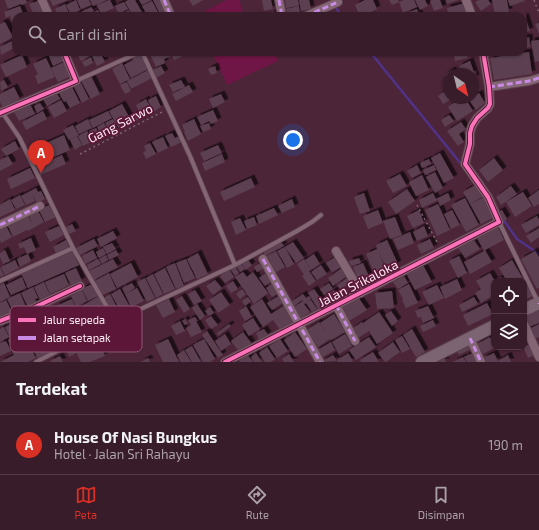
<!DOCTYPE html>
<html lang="id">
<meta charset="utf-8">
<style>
:root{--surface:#391c2a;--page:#402532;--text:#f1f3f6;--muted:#aba1a8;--line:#533a47;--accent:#d93025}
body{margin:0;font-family:"Exo 2",sans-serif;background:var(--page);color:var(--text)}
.controls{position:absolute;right:12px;bottom:12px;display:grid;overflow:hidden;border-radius:8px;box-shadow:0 1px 3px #0004}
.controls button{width:36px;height:36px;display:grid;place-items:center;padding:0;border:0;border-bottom:1px solid var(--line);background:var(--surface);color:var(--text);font:20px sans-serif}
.compass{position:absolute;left:443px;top:68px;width:36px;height:36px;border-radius:50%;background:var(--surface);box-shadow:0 1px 3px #0004;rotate:145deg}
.you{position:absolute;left:293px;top:140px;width:14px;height:14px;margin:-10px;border:3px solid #fff;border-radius:50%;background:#1a73e8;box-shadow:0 0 0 6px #1a73e833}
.badge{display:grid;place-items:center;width:26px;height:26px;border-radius:50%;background:var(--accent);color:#fff;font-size:13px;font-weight:700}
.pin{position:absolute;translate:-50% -33px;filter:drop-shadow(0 1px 2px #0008)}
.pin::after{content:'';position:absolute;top:21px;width:14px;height:12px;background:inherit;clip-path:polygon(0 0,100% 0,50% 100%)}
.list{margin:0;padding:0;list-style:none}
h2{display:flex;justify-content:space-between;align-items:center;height:52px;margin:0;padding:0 16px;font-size:17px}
h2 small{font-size:13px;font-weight:400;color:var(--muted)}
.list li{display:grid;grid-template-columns:26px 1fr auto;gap:12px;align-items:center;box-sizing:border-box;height:60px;padding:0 16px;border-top:1px solid var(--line)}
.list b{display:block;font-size:15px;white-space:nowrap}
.list p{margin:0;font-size:13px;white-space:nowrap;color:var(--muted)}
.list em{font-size:13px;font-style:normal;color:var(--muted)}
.icon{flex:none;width:22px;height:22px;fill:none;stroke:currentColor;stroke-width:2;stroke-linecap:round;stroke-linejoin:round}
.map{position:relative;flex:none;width:539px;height:362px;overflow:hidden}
.search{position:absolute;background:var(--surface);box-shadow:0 1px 3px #0004;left:12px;right:12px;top:12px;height:44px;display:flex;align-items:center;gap:10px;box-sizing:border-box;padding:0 14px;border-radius:12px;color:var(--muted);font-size:15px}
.sheet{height:112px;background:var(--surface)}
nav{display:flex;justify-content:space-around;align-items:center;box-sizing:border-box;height:56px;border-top:1px solid var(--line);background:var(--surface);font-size:11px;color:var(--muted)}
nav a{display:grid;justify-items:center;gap:2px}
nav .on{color:var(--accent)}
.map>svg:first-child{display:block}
</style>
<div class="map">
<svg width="539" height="362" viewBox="0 0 539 362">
<defs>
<filter id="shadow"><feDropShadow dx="3.5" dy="-3.5" stdDeviation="0" flood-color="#0009"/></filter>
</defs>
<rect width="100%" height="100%" fill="#4c2538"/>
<path fill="#701646" d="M226,0H239L244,16H196Z
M212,52H275L278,61L227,85Z"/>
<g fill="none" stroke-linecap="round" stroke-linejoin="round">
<path stroke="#513289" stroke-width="2.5" d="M332,0L335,7L342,16
M370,52L462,165
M503,219L517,239L539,254"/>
</g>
<path fill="#5c3f51" filter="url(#shadow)" d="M5,0H26L27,3L22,5L21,4L8,9Z
M41,0L45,11L34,15L29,4Z
M50,0H68L53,6Z
M76,0L80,10L71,15L66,5Z
M77,0H89L91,5L81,9Z
M90,0H107L93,6Z
M109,0H110L114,8L101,14L97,5Z
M128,0H135L143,14L139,16H133L125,2Z
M139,0H152L142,5Z
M153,0H161L168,16H161Z
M189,0H203L193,6Z
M262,0H271L273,9L264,11Z
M285,0H298L299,6L286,8Z
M299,0H309L311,9L301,11Z
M365,0H373L377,9L363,16H360L355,5Z
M389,0H398L399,2L392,5Z
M404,0H414L417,7L403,13L399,2Z
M415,0H425L428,6L420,10Z
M432,0H440L443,8L434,11L430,1Z
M446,0H458L447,4Z
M479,0H488L491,4L481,11L475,2Z
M492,0H507L509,12L495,14Z
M508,0H524L525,1L510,6Z
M152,1L160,16H148L142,6Z
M124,2L128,9L119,14L115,6Z
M465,3L468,15L463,16H449L447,8Z
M65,4L70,16H58L55,9Z
M20,6L24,16H16V27L14,28L10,16L6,18L4,12Z
M299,6L300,14L288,16L286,9Z
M91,7L94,11L84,16L81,12Z
M417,9L420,16H408L407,13Z
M98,10L101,16H86Z
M129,10L131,16H117Z
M80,12L82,16H73Z
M280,12L281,16H271V13Z
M525,16L530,31L523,33V17Z
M5,22L13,37L0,44V24Z
M539,23V34L535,24Z
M529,37L530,47L523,48V38Z
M14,40L16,43V47L1,55L0,47Z
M539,40V61L535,62L531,41Z
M44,52H55L46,56Z
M58,52H62L66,60L53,66L49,56Z
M80,52H88L90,56L81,61L77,54Z
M94,52H100L105,62L97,66L91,54Z
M102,52H116L105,57Z
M149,52H157L159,55L162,54L161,52H169L171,56L164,59L165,63L156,67Z
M170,52H192L174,60Z
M453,52H466L468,58L455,61Z
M486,52H502L488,57Z
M529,52L532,74L494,80L490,58Z
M140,53L148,69L131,78L124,65L133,60L132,57Z
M22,55L27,67L6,77L0,65Z
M91,57L93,63L85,67L82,62Z
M46,58L55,77L38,84L35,76L38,74L33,64Z
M470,61L476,78L473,79V74H462L459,66Z
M64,62L71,76L58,82L51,68Z
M122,63L130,79L120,84L112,69Z
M161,66L165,73L156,78L153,70Z
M215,66L217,73L211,75L208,69Z
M148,70L152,78L131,89L127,81Z
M452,70L455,74H449V81L445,75Z
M91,76L100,94L91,99L81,81Z
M4,80L8,87L1,91L0,82Z
M181,80L185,87L173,92L169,85Z
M127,82L131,91L125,94L120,85Z
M81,83L89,99L82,103L74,87Z
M189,85L193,92L176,101L172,94Z
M14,87L20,99L3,108L0,102V94Z
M72,87L80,103L70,108L66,101L64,102L59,93Z
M449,88V98H453L443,104L438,96Z
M56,92L60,99L47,106L43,99Z
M479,93L485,103L476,110L469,100L473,98V97Z
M221,94L225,102L213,108L209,99Z
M156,96L161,107L153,112L148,100Z
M461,98H465L473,111L457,121L448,107Z
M146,99L153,112L136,121L133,115L139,112L136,105Z
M61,100L67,111L54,118L48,107Z
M40,103L44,109L37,113L34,106Z
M30,104L35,114L19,121L14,112Z
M122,104L132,122L119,129L109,111Z
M213,110L218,121L211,124L209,121L201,125L197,117Z
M43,111L47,119L26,130L22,122Z
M108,111L112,118L93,128L89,120Z
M449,115L454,121L445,127L441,120Z
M88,119L92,128L79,134L75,126Z
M113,119L118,130L111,134L105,123Z
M194,119L201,134L188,141L184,132H185L182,125Z
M461,122L466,129L459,134L464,142L458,146L447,131Z
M104,123L110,134L102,138L97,127Z
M209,123L211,129L203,132L200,126Z
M73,125L79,135L69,140L63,130Z
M96,128L101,137L94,141L89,131Z
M87,131L93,141L83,146L78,136Z
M172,133L175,138L179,136L182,142L171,147L165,136Z
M64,135L70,150L47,160L46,157L40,160L35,148Z
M77,136L82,145L75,150L70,140Z
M163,137L168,148L158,153L152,142Z
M15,141L19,149L6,156L1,149Z
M150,143L156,154L146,159L143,152L146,151L144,146Z
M218,145L222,153L204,161L200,153Z
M440,153L454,178L444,183L431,158Z
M222,154L225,162L205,171L202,163Z
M62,155L66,164L40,175L36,166Z
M8,156L13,164L0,171V160Z
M494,158L503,170L488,182L479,170Z
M429,159L431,164L422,168L420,163Z
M417,165L421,173L412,178L407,171Z
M434,165L436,170L425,175L423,170Z
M30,168L35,178L11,189L7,179Z
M435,172L443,188L435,193L426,177Z
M400,174L407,186L393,193L386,181Z
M422,175L429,190L416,196L409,182Z
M251,178L255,187L224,201L220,192Z
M477,184L484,196L470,204L463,192Z
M511,186L517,194L501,205L496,197Z
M36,188L38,192L41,191L45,199L37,203L32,194L35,201L26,205L21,196Z
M407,189L415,201L396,214L388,202Z
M539,190V204L534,207L528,198Z
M523,192L532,206L515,217L506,202Z
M364,193L370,211L360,214L354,197Z
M433,193L436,199L448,193L451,200L440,206L438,200L422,208L419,200Z
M20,195L25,205L16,209L11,200Z
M484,197L494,217L481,224L470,204Z
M465,198L479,225L466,232L451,205Z
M10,199L15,210L0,217V205Z
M292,199L295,207L282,213L278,206Z
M438,204L450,230L437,236L425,210Z
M49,205L56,217L45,222L39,210Z
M274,208L278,215L259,224L256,216Z
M378,210L383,223L368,229L363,216Z
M419,210L424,223L413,228L407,216Z
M452,210L460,225L451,229L444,214Z
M502,210L507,219L501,223L496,213Z
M38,211L44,222L28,231L27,230L13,237L8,226L21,220L20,216L27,213L32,223L29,215Z
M537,216L539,220V225L526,233L521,225Z
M254,217L257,225L247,229L244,221Z
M395,217L402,235L390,239L383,221Z
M240,218L246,230L236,235L231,222Z
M72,224L76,231L69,234L65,228Z
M497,225L504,240L485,250L492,262L470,274L464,262L484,251L476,236Z
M6,226L12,237L1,243L0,240V229Z
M59,226L64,235L50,242L45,232Z
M424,226L428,236L417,241L413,232Z
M539,228V237L531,243L526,236Z
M113,231L117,238L101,247L97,239Z
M410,232L414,243L398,250L393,239Z
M472,237L480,249L465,258L457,246Z
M31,238L36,250L27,254L24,247L20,249L18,244Z
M94,239L98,246L80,255L76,248Z
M430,239L434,248L421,254L417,245Z
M66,240L70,249L57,255L53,247Z
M387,240L398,264L387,270L378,251L386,270L375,275L366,254L377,249L376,245Z
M281,242L284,246L265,256L263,251Z
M293,242L304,258L296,263L285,247Z
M112,243L116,249L107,254L103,247Z
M285,247L294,264L287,268L277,251Z
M103,248L106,254L99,258L96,252Z
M5,250L10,261L3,264L0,257V253Z
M72,250L79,265L28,288L21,273Z
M93,250L97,258L85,264L82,256Z
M116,250L119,255L109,260L107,255Z
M276,251L285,267L276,272L267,256Z
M535,251L539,257V272L534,275L539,272V288L537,289L521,259Z
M198,253L208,274L197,279L187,259Z
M28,254L31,261L20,267L17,259Z
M314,254L320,264L311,270L305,260Z
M106,255L108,260L102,264L99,259Z
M459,256L467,273L458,278L449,261Z
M335,257L341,267L332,272L326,263Z
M359,258L361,263L351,266L349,261Z
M97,259H98L101,264L89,270L87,265Z
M113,259L118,267L94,280L89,271L109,261L110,262L109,261Z
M186,259L195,278L184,283L176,263Z
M304,259L311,270L309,271L316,281L309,286L302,276L304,275L297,264Z
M15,260L19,268L5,275L1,267Z
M248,260L252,265L246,270L242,264Z
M512,260L522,277L516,281H507L499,268Z
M131,263L138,277L117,288L110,274Z
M175,263L184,286L176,289L166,267Z
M241,263L245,269L240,272L236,266Z
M260,263L264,268L257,272L254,267Z
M363,263L371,281L360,285L353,267Z
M422,263L432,282L415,290L405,271Z
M321,265L327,274L317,280L311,272Z
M235,266L239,273L235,276L230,269Z
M0,267L4,275L0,277Z
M76,268L82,281L71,285L65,273Z
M165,268L175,289L164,294L154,274Z
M342,268L347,276L333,286L328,278Z
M229,269L234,277L225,283L220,276Z
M268,271L274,280L265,286L259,278Z
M243,272L247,277L253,272L268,293L254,304L235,277Z
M109,273L116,289L100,296L93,282Z
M490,273L495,281L501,277L503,281H494V295L481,303L475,293L481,289L476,281Z
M64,274L69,285L50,294L45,282Z
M153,274L163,294L156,298L146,278Z
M404,276L408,283L398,289L393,282Z
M22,277L26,288L11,295L6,285Z
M145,278L155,298L147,302L137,282Z
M347,278L350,283L340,289L337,285Z
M457,279L462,290L445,299L440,287Z
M215,280L222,288L213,295L206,286Z
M524,280L533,296L524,300Z
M233,281L238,289L231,293L226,286Z
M44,282L50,295L40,300L34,287Z
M274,282L280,292L272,297L266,288Z
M4,283L10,297L0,302V285Z
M132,283L135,288L125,294L122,288Z
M329,283L333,289L324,295L320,289Z
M92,284L98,296L88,301L82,289Z
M409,284L418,303L406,308L402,300L403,299L398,290Z
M437,285L444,298L429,305L422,292Z
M33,287L38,298L35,299L37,303L28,307L21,293Z
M137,288L144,301L131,307L125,294Z
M120,289L130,307L121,312L111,294Z
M242,289L246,294L240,299L236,294Z
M314,289L325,305L318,309L308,293Z
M82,290L87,301L76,307L71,296Z
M195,290L202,301L194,305L188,294Z
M334,290L340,299L330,306L324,297Z
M392,291L394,308L377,309L375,293Z
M221,292L230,305L218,313L209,300Z
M20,293L26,307L19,311L18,309L13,311L7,299Z
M110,294L120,313L114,317L104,298Z
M303,294L306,298L309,296L311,299L307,302L311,300L317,309L312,312L306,303L304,304L310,312L301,318L294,307L303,301L302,300L294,306L291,302Z
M280,295L284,302L272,310L267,303Z
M99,296L105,308L101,310L107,322L93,329L80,307Z
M182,296L190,309L184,313L176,300Z
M248,297L251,301L245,306L242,301Z
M358,297L367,310L349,321L341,308Z
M474,297L478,304L462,312L459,305Z
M72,299L75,307L59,314L56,306Z
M169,299L175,312L163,318L156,305Z
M262,299L271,314L285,305L295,322L281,331L273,320L263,327L250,307Z
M6,300L12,312L0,318V303Z
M487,303L493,314L468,326L463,315Z
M197,304L205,316L200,320L192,308Z
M246,306L252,317L245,321L239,311Z
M428,306L434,318L423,323L421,317L418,318L415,311Z
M210,307L214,313L209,316L205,311Z
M537,308L539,311V323L526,328L524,323V314Z
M391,311L398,321L392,326L385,315Z
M379,312L393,333L377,344L369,331L358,338L352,329L362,322L365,326L363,323Z
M334,314L345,332L331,340L330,339L318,347L307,330L319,322L327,335L320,323Z
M211,316L218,325L211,329L205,320Z
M195,317L198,321H196L202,332L191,337L186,328L191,325L188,320Z
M253,318L260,329L249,336L242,325Z
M185,319L188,323L185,325L182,321Z
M433,320L436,326L423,332L420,326Z
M180,321L185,331L176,335L171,326Z
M16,322L21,332L10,338L5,327Z
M229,324L231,326L218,336L217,333Z
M539,324V337L532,340L527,330Z
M524,325L531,341L524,344Z
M4,327L9,337L0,342V329Z
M264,329L268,335L259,340L256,333Z
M412,329L425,352L416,357L403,335Z
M207,331L223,355L218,358L202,335Z
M243,332L252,344L240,353L231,341Z
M295,332L307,349L295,357L284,340Z
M225,334L231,344L221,351L215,341Z
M345,334L352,346L339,354L332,342Z
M19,335L23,344L12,349L8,340Z
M402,336L410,349L402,353L395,340Z
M369,337L376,347L356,360L349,350Z
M490,337L494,347H496L483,354L477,344Z
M168,339L179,362H163L155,345Z
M204,339L215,359L210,362H203L193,345Z
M280,339L288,351L277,358L269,346Z
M6,341L11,351L0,356V343Z
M47,342L53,352L38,359L33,349Z
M99,342L105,356L90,362H81L76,352L88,347L91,351L88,346Z
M331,342L335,350L321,358L316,351Z
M393,342L400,352L386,362H385L378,353Z
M28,343L36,358L28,362H0L14,355L12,351Z
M532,343L537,354L528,358L523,347Z
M468,344L471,349L459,355L456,349Z
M73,346L76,353L69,357L66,349Z
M192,346L201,362H192L185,350Z
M267,347L275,359L271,362H265L259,353Z
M184,350L191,362H181L177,355Z
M373,352L379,362H361L360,360Z
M475,352L480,362H467L464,357Z
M256,353L262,362H254L251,357Z
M348,353L353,361L351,362H338L337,360Z
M494,353L498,361L508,355L511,362H485L483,358Z
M247,354L253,362H240L239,361Z
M289,354L294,362H284L282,359Z
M333,355L337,361L321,362Z
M443,355L446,362H438L436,358Z
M60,356L63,362H51L50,361Z
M463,357L466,362H453Z
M148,358L150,362H141Z"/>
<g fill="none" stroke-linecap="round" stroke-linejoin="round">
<defs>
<path id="lane" d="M142,52L190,156L235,265
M76,81L140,52
M2,112L19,137L26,151L73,248L115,321
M499,222L538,302
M0,281L73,248
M36,362L115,321L235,265L297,231L312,222L321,215"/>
<path id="street" d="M42,0L49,16
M164,0L171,16
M279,0L282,16
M466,0L472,16
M306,16L338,2
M489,87L529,81L539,78
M0,113L76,81L64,52
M0,225L40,206
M336,251L361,293
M263,259L320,362
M336,305L355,341
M0,321L31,309L80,286
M524,324L539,357
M470,338L481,362
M225,362L499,222L488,197L465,164L470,144V133L472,126L477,118L488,108L490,104L489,87L483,52"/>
<path id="secondary" d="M524,310L539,303
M422,362L494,326"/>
</defs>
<use href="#lane" stroke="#5c414e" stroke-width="5.5"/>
<use href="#street" stroke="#5c414e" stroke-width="10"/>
<use href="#secondary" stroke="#5c414e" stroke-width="14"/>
<path stroke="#816572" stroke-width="1.5" stroke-dasharray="2 3" stroke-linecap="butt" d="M534,0L539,13
M80,154L162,112
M417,205L438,244"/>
<use href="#lane" stroke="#836573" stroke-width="4"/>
<use href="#street" stroke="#836573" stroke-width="8"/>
<use href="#secondary" stroke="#7c6472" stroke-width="12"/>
<path stroke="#ca8be6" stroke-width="3" stroke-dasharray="6 3" stroke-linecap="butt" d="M164,0L171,16
M279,0L282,16
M306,16L338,2
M489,87L529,81L539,78
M0,225L40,206
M263,259L320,362
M539,303V304
M336,305L355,341
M470,338L481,362"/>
<defs>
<path id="cycleway" d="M0,113L76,81L64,52
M0,321L31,309L80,286
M225,362L499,222L488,197L465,164L470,144V133L472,126L477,118L488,108L490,104L489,87L483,52"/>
</defs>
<use href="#cycleway" stroke="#5b1638" stroke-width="6"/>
<use href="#cycleway" stroke="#fb73b8" stroke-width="4"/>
</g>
<g text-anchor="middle" stroke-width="3.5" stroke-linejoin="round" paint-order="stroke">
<g font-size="13" fill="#feecf3" stroke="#5b1638">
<text transform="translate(120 123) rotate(-27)" y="5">Gang Sarwo</text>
<text transform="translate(358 283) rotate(-27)" y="5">Jalan Srikaloka</text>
</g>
</g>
<rect x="10" y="306" width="132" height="46" rx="6" fill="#5b1638" stroke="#8c5670" stroke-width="1"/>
<rect x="18" y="318" width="18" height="4" fill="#fb73b8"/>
<rect x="18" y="336" width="18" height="4" fill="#ca8be6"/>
<g font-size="11" fill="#feecf3">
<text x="43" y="324">Jalur sepeda</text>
<text x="43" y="342">Jalan setapak</text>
</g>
</svg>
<div class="controls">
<button><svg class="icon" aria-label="locate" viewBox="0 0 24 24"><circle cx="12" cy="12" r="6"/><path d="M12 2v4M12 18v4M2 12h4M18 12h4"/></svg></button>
<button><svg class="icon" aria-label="layers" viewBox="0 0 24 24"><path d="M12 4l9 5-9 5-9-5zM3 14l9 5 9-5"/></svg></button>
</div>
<svg class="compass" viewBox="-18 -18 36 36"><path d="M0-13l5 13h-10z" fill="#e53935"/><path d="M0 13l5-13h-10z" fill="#aba1a8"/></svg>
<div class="you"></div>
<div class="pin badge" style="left:41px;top:173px">A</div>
<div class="search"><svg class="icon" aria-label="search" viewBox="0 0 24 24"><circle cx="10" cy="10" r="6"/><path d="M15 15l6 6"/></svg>Cari di sini</div>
</div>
<section class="sheet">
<h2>Terdekat<small></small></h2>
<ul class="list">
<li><span class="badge">A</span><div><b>House Of Nasi Bungkus</b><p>Hotel · Jalan Sri Rahayu</p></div><em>190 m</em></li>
</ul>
</section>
<nav>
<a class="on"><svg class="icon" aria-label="map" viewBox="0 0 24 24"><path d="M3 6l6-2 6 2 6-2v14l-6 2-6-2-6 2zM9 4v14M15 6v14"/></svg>Peta</a>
<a><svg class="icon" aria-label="directions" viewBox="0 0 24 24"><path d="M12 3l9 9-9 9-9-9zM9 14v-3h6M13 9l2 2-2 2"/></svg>Rute</a>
<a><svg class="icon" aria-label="saved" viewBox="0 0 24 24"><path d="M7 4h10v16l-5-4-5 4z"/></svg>Disimpan</a>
</nav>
